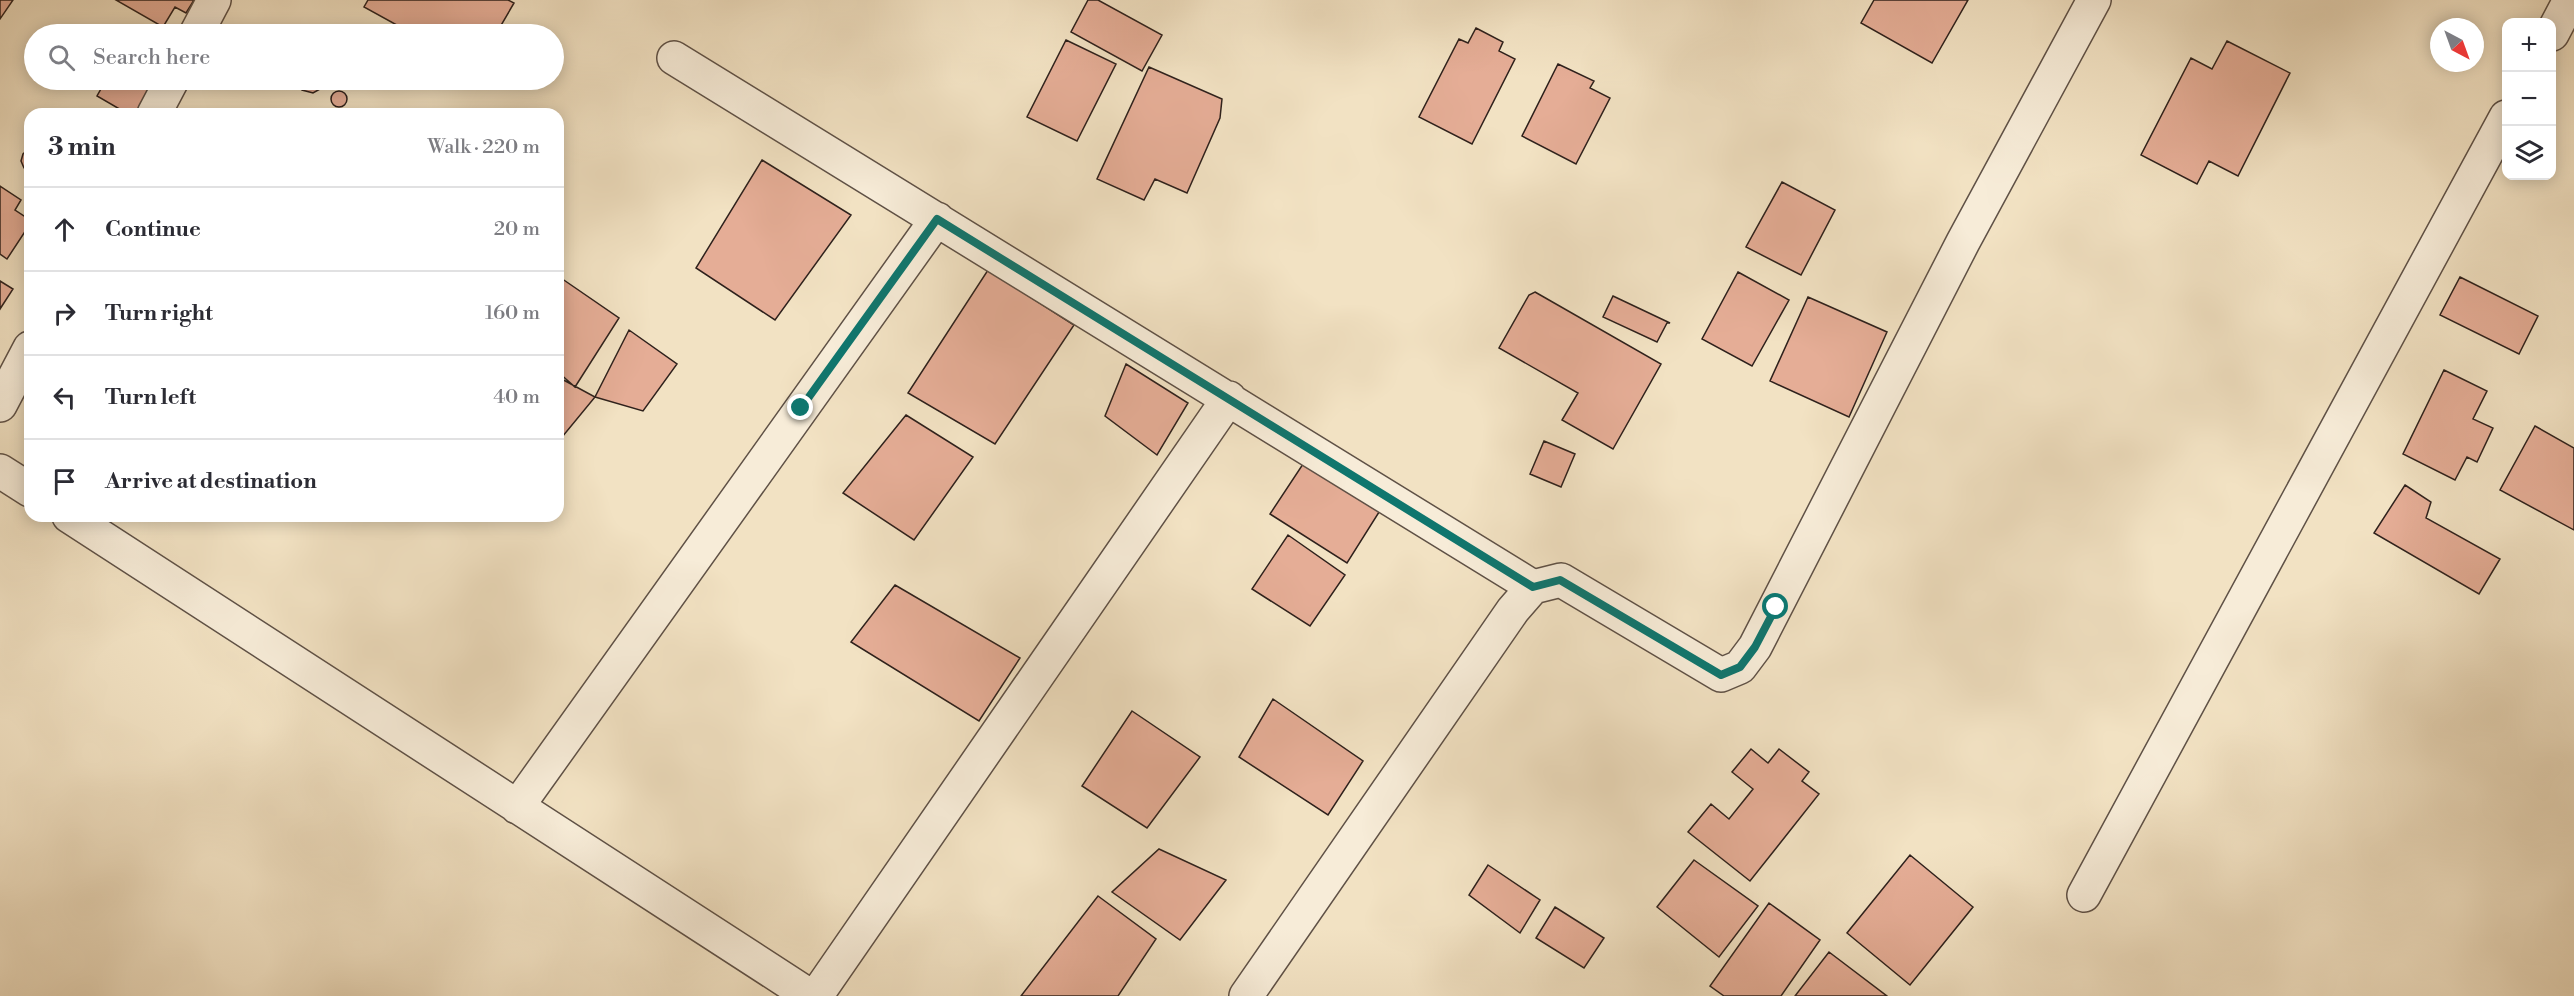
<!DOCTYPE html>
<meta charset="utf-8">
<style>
:root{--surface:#fff;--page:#f7f7f7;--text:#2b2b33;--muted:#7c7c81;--line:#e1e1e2}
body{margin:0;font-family:"Libre Bodoni",serif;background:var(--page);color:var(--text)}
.controls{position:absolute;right:18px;top:18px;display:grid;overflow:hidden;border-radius:12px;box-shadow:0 3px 15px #0003}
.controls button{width:54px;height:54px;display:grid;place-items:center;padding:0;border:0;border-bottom:2px solid var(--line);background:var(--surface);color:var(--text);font:30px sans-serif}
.compass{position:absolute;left:2430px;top:18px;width:54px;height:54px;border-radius:50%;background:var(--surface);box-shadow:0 3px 15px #0003;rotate:139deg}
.stop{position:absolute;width:18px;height:18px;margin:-14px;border:4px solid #0f766e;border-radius:50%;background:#fff}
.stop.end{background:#0f766e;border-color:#fff;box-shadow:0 2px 6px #0008}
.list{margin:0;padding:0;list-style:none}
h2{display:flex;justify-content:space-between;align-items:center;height:78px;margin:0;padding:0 24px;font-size:26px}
h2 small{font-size:20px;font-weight:400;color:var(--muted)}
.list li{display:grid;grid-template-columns:39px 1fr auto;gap:18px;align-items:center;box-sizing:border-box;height:84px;padding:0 24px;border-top:2px solid var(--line)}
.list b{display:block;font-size:22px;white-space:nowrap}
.list em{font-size:20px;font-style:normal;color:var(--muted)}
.icon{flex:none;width:33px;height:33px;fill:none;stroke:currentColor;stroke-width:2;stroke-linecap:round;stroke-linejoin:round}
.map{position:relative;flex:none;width:2574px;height:996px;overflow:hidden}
.search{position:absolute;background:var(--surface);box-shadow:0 3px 15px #0003;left:24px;top:24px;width:540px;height:66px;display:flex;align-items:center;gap:15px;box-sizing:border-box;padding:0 21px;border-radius:33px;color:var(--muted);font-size:22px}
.panel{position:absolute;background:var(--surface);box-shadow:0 3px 15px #0003;left:24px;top:108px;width:540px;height:414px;border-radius:18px}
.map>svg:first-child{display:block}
</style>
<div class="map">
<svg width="2574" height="996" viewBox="0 0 2574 996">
<rect width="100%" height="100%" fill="#f2e2c3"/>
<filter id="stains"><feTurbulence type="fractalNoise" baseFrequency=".00333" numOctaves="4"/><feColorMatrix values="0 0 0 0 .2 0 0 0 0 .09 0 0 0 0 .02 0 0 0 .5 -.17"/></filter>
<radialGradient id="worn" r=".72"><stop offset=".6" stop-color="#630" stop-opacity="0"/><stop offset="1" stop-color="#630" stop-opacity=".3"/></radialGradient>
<path fill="#e5ad96" stroke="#2e211c" stroke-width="1.5" d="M0,0H13L0,19Z
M116,0H194L186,13L175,7L163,27Z
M368,0H508L514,3L496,34H413L364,7Z
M1088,0H1098L1162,35L1142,71L1071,32Z
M1874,0H1968L1932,63L1861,23Z
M1476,28L1503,42L1499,51L1515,59L1472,144L1419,117L1459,39L1468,43Z
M1066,40L1116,64L1077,141L1027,117Z
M2227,41L2290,73L2238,176L2209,161L2197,184L2141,155L2191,58L2212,69Z
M1558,64L1594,81L1590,88L1610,98L1576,164L1522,136Z
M1149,67L1222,99L1220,118L1187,193L1155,179L1144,200L1097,179Z
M106,80H122L132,85L134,80H169L149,114H128L97,96Z
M295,80H328L322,88L313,93L302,90Z
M331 99a8 8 0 1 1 16 0a8 8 0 1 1-16 0Z
M30,148V170L24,168L21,161L23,154Z
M762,160L851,215L775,320L696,268Z
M1782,182L1835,210L1801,275L1746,247Z
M0,186L21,200L15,210L30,220V224L7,259L0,254Z
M988,270L1074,325L995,444L908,393Z
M1738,272L1789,300L1752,366L1702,339Z
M558,276L619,318L575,387L558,372Z
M2460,277L2538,316L2519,354L2440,315Z
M0,281L13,289L0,309Z
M1535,292L1661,364L1613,449L1562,420L1578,393L1499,348L1529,295Z
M1613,296L1670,323H1667L1657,342L1603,317Z
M1808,297L1887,332L1849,417L1770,381Z
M629,330L677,364L643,411L595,397Z
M1126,364L1188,403L1157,455L1105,416Z
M2444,370L2487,391L2473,419L2493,428L2477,462L2467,457L2455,480L2403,454Z
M558,377L595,397L558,442Z
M906,415L973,457L914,540L843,493Z
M2535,426L2574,448V530L2500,490Z
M1544,441L1575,454L1561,487L1530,474Z
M1305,461L1381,509L1347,563L1270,514Z
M2405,485L2431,502L2426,518L2500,559L2479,594L2374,533Z
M1288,535L1345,575L1310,626L1252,589Z
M895,585L1020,658L979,721L851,642Z
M1273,699L1363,761L1328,815L1239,757Z
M1132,711L1200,757L1147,828L1082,786Z
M1751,749L1768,763L1779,749L1809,772L1802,781L1819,794L1750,881L1688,832L1711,804L1729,819L1753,789L1732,772Z
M1159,849L1226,880L1180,940L1112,892Z
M1910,855L1973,907L1910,985L1847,933Z
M1694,860L1758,906L1719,957L1657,907Z
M1488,865L1540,900L1520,933L1469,895Z
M1098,896L1156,939L1118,996H1021Z
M1769,903L1820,940L1781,996H1724L1710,986Z
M1555,907L1604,938L1584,968L1536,938Z
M1829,952L1887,996H1795Z"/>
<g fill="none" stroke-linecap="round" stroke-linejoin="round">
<defs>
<path id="minor" d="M196,34L214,0
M2552,34L2570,0
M674,58L1533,587
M154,114L172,80
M0,405L30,348
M0,471L30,490
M69,516L810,996
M517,807L937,219
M2084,895L2506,117
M816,996L1229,398
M1246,996L1513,610L1533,587L1561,580L1721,675L1740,667L1755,647L1963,242L2094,0"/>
</defs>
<use href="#minor" stroke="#5f5146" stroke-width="36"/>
<use href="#minor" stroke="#f7ecd8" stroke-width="33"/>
</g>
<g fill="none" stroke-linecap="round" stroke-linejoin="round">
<path stroke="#0f766e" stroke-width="8" d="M801,408L937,219L1533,587L1560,580L1721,675L1740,667L1755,647L1776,607"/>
</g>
<rect width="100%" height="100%" filter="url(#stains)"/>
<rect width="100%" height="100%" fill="url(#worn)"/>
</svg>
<div class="controls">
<button>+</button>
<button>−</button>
<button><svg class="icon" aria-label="layers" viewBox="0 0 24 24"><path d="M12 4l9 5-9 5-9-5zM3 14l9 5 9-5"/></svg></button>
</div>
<svg class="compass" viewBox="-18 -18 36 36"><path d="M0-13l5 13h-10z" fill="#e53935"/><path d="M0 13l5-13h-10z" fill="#7c7c81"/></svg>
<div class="stop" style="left:1776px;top:607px"></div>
<div class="stop end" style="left:801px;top:408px"></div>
<div class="search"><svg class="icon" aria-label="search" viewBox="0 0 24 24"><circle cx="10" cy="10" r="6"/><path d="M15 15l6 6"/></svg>Search here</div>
<section class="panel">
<h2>3 min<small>Walk · 220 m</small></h2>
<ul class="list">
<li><svg class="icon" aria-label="ahead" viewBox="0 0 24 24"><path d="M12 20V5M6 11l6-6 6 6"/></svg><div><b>Continue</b></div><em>20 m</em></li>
<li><svg class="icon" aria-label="right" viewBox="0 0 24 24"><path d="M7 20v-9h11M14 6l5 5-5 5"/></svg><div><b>Turn right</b></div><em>160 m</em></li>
<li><svg class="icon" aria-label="left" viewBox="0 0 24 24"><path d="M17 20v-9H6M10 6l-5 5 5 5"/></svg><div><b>Turn left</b></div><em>40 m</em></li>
<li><svg class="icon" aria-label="arrive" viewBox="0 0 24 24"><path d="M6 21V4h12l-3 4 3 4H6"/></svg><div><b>Arrive at destination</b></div></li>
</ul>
</section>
</div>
